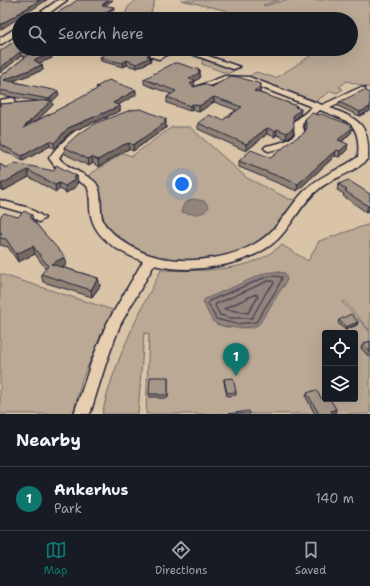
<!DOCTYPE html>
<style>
:root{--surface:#171b24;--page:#20242c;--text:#f1f3f6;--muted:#9ea1a6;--line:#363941;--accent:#0f766e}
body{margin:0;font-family:"Shantell Sans",sans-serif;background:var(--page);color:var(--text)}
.controls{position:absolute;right:12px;bottom:12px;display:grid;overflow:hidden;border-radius:4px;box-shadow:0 4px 16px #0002}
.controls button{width:36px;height:36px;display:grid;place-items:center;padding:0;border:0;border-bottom:1px solid var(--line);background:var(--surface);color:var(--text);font:20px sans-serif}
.you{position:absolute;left:182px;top:184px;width:14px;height:14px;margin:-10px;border:3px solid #fff;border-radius:50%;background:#1a73e8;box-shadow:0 0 0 6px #1a73e833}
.badge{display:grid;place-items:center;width:26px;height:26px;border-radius:50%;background:var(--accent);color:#fff;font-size:13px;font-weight:700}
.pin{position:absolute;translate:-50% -33px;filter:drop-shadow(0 1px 2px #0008)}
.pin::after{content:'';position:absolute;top:21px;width:14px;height:12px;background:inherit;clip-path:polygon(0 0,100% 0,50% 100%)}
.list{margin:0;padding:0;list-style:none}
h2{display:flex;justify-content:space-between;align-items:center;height:52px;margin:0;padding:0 16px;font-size:17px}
h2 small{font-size:13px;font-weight:400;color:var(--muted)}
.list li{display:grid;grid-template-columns:26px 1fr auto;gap:12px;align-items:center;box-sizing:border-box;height:64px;padding:0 16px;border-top:1px solid var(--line)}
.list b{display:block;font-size:15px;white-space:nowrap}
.list p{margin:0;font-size:13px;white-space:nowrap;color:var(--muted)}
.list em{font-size:13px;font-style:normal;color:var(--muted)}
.icon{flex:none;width:22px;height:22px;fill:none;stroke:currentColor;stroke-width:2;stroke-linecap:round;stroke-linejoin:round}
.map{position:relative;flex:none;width:370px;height:414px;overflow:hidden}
.search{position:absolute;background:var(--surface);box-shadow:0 4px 16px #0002;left:12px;right:12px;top:12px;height:44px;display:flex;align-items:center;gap:10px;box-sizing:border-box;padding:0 14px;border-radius:22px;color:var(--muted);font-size:15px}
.sheet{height:116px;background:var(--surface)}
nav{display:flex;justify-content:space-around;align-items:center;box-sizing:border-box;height:56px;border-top:1px solid var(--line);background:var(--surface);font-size:11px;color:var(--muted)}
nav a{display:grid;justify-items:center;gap:2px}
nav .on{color:var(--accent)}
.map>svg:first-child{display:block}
</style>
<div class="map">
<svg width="370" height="414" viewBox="0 0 370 414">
<rect width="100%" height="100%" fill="#dac4a7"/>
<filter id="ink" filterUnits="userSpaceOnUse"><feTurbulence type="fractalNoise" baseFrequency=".025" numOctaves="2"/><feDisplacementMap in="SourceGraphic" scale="8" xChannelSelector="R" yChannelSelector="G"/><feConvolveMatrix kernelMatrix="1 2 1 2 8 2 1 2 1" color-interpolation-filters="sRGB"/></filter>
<g filter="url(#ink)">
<path fill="#bba995" stroke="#6e6668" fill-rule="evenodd" d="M136,0H155L149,19H128L126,12L128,7Z
M181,0H279L263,5L265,6L285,0H370V88L347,81L339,87L343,89L337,93L331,91L316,101L248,77L256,72L276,78L321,49H351V19H259L242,15L226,19L228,11Z
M203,58L237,69L228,74L202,64Z
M172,127H190L247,178L289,199L296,200C287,211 279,224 268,233C258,243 242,251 228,255C205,263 155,261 134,249C121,243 111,232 101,222L99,185L86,177L123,153L132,156Z
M370,224V331L344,301L342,302L370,332V414H146L149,334L144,333L138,414H102C114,362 137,317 161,270C192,271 236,272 264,257C270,254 276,249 282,245L308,261L319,241ZM273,272H280L285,285L275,296L267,312L254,328L229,327L216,324C232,303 246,275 273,272ZM325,333H355V399H325Z
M0,274L113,310L82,379L73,414H0Z"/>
<path fill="#93857e" stroke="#665d63" d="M192,199L204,201L209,206C205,217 190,214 181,212L184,204Z
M273,272L285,273L287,280L259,324C251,330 219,329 213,321C209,316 206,308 203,301L205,299L265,273Z"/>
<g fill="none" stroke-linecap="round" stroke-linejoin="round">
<path stroke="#4f4a56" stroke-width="1.5" d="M273,276L282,277C282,283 261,314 256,322L236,324L216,319L208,303L209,301L266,277Z
M268,281H273L274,283L267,291L252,318H231L220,315L215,306L216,304Z
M256,294L258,297L248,313L224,309Z"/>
<defs>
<path id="street" d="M237,16L239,19H232Z
M125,49H137L158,55L169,49H188L240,67L233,69L178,49L159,59Z
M225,76L249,77L322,105L359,88H365V92L330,108C359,119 370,125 368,158C356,173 333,177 319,189C302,202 293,224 278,239C250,266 191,275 154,265L120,325L106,363L90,414H74L91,363L106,325L143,261C123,254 96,240 91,216C89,206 91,195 87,186L57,169L49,158C58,144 89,115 107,119V123C89,128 69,141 59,158C69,170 88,174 96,183C105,196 96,215 107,227C116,237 126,244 138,250C173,268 235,261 265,237C284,222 293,199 311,185C326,173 343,168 358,157C361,122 348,121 320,110L302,124L305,134C299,146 281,148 269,151L266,150L264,148L266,146C275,144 289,142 295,134L293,123L312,107L245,81L226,80L195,91L191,89Z
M12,98L15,99V103L0,106V100Z
M0,200L29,208L45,218L39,222L21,212L0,206Z"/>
<path id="secondary" d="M58,0H67L41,19H31Z
M19,26V33L0,45V38Z"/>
</defs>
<use href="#street" stroke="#22223b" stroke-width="3"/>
<use href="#secondary" stroke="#22223b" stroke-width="3"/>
<use href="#street" fill="#e6ceae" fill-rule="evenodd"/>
<use href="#secondary" fill="#e6ceae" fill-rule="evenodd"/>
</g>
<path fill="#8f8276" stroke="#22223b" d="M19,38L52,58L39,63L42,65L43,70L13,81L59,95L52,102L53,105L36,121L97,90L96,87L136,95L118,105L120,106V111L69,133L55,149L50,146L23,161L0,149V104L37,101L0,95V77L25,57L21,56L0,73Z
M71,49H84L80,51Z
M147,49H165L158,53L147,50Z
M150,54L151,61L137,68L127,65L123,67L101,61L100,57Z
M200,70V78L195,81L194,86L212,87L261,84L260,92V93L297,106V108L301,109L300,115L293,121V134L286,139L277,135L274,137L267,134L246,151L198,129V123L223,120L236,110L214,102L199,112L192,110L190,111L167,103V97L171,94L144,84V79Z
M370,93V111L359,116L338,106L339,102Z
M305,119L351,125V133L342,142L347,150L339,157L335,156L297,191L239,167V161L271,158L304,133L306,131L304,125Z
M166,125V128L133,151L129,149L124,151L99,167L93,163L89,166L65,154L64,147Z
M0,164L6,168L77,176L78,183L76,184L77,186L66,193L60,189L56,192L29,177L3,191L0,189Z
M339,184L370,194V210L366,212L343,196L344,194L337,190Z
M32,215L33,219L66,265L62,267L98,278L100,286L92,297L43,282L41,274L46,269L35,254L18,262L8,247L0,245V217H18Z
M339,320L358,322L357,325L345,330L338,323Z
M370,341V358L361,348L363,344Z
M168,377V398H158V397H150L149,394Z
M224,379L236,392V395L227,396L224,382Z
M307,393L322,399L335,414H315L306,397Z"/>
<path fill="#746a60" stroke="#22223b" d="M40,0H47L0,30V25Z
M109,0H113L102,8V5Z
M114,7V10L104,18L103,14Z
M80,49H84L80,51Z
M158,49H165L158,53Z
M20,52L21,56L0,73V68Z
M52,54V58L35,65L34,60Z
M150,54L151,61L137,68L136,64Z
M127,60V65L123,67L122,63Z
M42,65L43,70L5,84L4,80Z
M200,70V78L195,81L194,86L190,89L189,79Z
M261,84L260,92L254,96V91Z
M136,90V95L113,108V103Z
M58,91L59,95L52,102L53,105L24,133L23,128L50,102L49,99Z
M214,97V102L199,112V106Z
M193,104L192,110L190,111V106Z
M120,106V111L69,133L55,149L54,143L68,128Z
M370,107V111L359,116L360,112Z
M301,109L300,115L292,122L293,116Z
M166,119V128L133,151V145Z
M351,125L350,129L353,127L351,133L337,146L338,140Z
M294,127L293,134L286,139L287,133Z
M267,128V134L246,151V144Z
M277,129V135L274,137L275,131Z
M49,141L50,146L23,161L22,156Z
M129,143V149L124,151L99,167L98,160L123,145Z
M348,144L347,150L339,157L340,151Z
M336,150L335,156L297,191L298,184Z
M92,157L93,163L89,166L88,159Z
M28,170L29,177L3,191L1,184Z
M77,176L78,183L76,184L77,186L66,193L65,186L73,178Z
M59,183L60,189L56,192L55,185Z
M370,205V210L366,212L368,206Z
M33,246L35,254L18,262L16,254Z
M65,257L66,265L53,272L51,264Z
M98,278L100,286L92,297L91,290Z
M358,322L357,325L345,330L346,327Z
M336,409L335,414H330L331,411Z"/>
<path fill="#a69789" stroke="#22223b" d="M0,0H40L0,25Z
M77,0H109L102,5L114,7L103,14H127L126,19H46L69,6Z
M19,38V49H44L52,54L34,60L42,65L4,80L58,91L49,99L0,90V77L29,54L20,52L0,68V51Z
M114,49H128L150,54L147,56L151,57L136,64L127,60L122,63L100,57Z
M174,63H178L200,70L198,71L200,72L189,79L195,80L190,84L194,87L204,84L212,87L231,76L238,77L261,84L259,86H261L254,91L297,106L295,107L301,109L293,116L294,127L287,133L277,129L275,131L267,128L246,144L198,123L209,115L223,120L242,107L214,97L199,106L193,104L190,106L167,97L176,91L144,79Z
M109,80L136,90L113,103L120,106L68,128L54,143L49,141L22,156L0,144V104L52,100L23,128L99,88L96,87Z
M364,90L370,93V107L360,112L339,102Z
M141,109L166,119L164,121L166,122L133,145L129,143L123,145L98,160L92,157L88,159L64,147L77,135L96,123L131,110Z
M312,113L319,115L321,114L351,125L350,126L353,127L338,140L348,144L340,151L336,150L298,184L239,161L251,150L271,158L291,141L304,133L307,128L305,119Z
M15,163L54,171L56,165L77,176L73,178L76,179L65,186L59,183L55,185L28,170L1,184H0V164L6,168Z
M348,180L370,194V205L368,206L345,191L347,190L339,184Z
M24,211L32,215L30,217L65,257L51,264L98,278L91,290L41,274L48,266L33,246L16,254L6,239L0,238V234L2,233L0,232V217L4,213L18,217Z
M351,314L358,322L346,327L339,320Z
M370,341V352L363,344Z
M150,377H168V395H158V394H149Z
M233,378L236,392L227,393L224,379Z
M316,390L322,399L325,398V399H330L336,409L331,411L333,414H319L307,393Z
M249,411L250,414H228Z"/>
</g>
</svg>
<div class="controls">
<button><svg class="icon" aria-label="locate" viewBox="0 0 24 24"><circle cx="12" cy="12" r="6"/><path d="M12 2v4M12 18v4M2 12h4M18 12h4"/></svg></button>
<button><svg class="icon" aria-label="layers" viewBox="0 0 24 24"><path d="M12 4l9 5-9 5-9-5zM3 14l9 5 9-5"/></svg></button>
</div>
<div class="you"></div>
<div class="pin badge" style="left:236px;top:376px">1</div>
<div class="search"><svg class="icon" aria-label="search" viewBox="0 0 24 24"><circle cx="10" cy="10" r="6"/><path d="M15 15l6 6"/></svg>Search here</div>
</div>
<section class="sheet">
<h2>Nearby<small></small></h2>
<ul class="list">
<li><span class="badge">1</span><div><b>Ankerhus</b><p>Park</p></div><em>140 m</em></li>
</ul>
</section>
<nav>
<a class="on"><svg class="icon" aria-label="map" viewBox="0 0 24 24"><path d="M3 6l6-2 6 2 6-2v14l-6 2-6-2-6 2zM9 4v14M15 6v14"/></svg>Map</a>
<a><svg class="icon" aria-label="directions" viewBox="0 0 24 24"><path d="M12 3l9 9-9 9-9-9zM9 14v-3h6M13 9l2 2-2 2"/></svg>Directions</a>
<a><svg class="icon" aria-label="saved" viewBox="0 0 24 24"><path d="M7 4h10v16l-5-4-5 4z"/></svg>Saved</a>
</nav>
